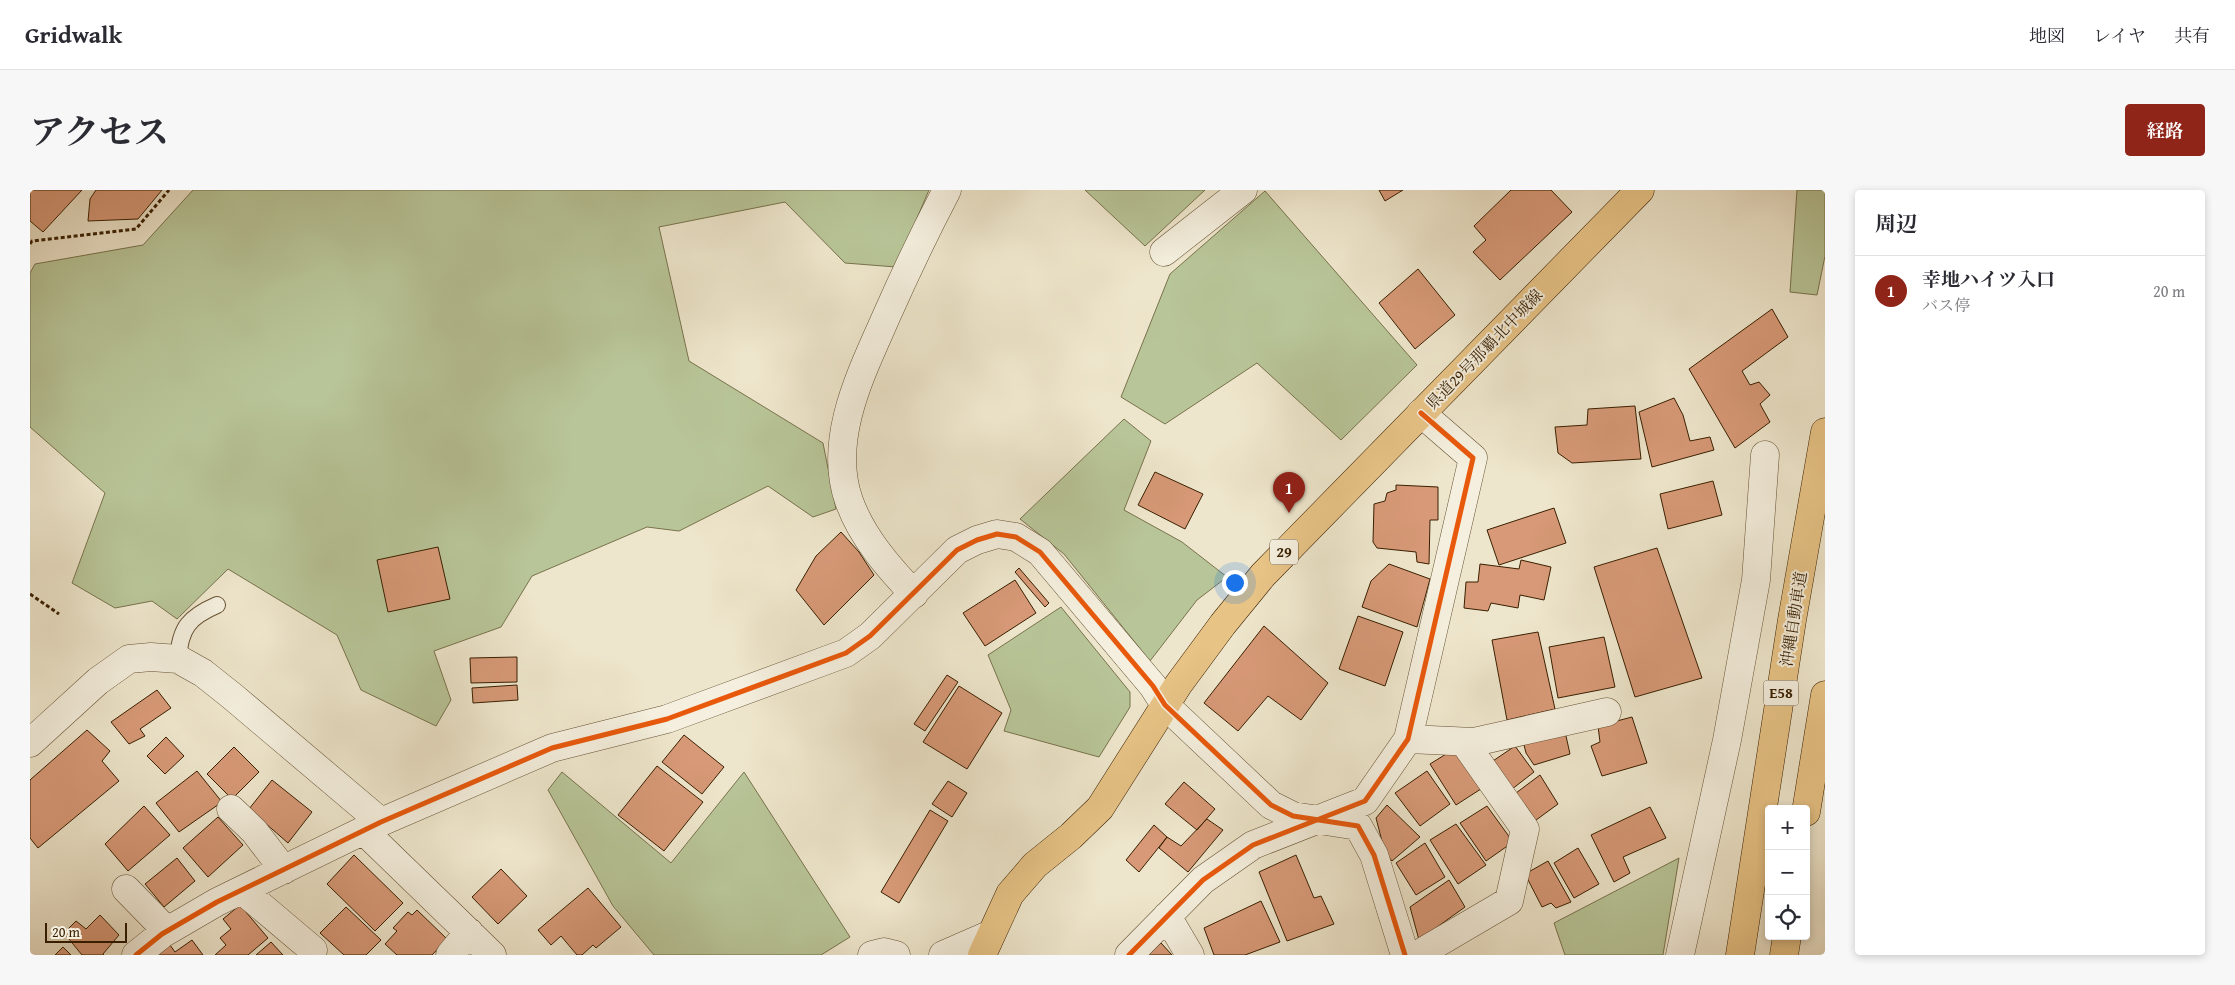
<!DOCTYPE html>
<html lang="ja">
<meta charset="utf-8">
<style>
:root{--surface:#fff;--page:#f7f7f7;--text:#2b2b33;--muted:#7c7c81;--line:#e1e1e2;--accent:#8f2418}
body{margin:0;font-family:"Gentium Book Plus","Noto Serif JP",serif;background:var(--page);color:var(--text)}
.controls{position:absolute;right:15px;bottom:15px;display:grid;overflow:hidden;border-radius:5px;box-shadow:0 2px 8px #0003}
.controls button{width:45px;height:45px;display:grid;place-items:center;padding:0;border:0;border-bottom:1px solid var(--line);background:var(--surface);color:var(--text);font:25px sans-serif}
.scale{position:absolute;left:15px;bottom:12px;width:82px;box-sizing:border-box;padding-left:5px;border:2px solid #391f00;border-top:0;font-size:14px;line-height:18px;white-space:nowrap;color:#391f00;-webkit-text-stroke:4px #f4efde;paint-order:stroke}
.you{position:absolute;left:1204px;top:392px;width:18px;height:18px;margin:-12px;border:4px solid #fff;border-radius:50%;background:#1a73e8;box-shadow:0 0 0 8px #1a73e833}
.badge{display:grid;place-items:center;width:32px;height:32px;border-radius:50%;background:var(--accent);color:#fff;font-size:16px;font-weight:700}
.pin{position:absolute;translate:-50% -41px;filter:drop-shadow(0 1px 2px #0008)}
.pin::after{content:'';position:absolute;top:26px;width:18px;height:15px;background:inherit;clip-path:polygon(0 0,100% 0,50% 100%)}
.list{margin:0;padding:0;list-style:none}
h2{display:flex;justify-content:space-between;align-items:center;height:65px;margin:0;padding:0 20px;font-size:21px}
h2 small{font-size:16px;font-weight:400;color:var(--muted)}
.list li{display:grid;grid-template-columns:32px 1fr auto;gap:15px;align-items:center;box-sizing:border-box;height:70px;padding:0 20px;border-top:1px solid var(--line)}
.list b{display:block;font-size:19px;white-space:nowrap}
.list p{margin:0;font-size:16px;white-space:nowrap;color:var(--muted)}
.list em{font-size:16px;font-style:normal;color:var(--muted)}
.icon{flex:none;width:28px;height:28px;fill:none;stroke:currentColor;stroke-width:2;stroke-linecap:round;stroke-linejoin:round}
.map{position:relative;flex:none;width:1795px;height:765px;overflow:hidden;border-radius:5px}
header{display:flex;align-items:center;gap:30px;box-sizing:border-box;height:70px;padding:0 25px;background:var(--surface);border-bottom:1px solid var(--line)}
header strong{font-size:24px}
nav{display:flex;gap:28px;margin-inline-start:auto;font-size:18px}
.intro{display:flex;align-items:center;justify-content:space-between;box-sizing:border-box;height:120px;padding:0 30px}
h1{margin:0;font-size:35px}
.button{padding:12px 22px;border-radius:5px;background:var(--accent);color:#fff;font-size:18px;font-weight:700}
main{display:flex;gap:30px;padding:0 30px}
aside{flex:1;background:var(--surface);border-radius:5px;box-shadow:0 2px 8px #0003}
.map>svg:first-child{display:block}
</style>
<header>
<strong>Gridwalk</strong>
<nav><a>地図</a><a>レイヤ</a><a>共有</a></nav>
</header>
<div class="intro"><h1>アクセス</h1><a class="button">経路</a></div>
<main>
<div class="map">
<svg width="1795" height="765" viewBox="0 0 1795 765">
<rect width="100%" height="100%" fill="#eee6cc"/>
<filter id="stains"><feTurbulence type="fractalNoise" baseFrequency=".004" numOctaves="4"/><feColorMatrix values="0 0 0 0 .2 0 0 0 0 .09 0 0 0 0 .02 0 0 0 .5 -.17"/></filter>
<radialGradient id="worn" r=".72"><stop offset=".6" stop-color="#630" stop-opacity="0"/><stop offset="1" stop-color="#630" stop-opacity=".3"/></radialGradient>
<path fill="#b8c598" stroke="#78724c" d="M163,0H899L866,77L815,73L755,12L629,37L659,171L793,253L806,319L783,327L738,296L649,341L617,337L502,386L471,437L404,461L421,510L406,536L331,500L307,445L198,379L147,429L122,411L85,418L42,393L75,303L0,237V83L5,74L113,55Z
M1055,0H1175L1115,56Z
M1767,0H1795V66L1787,105L1760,102Z
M1235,1L1387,175L1311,250L1227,173L1135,234L1091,207L1140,84Z
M1094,229L1121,251L1094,320L1152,352L1197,387L1167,410L1120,471L1034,364L990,329Z
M1031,417L1100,502V517L1069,567L974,541L981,520L958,465Z
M532,582L641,673L714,582L820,747L791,765H624L583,716L518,600Z
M1649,668L1633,765H1535L1524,733Z"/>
<path fill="#d79977" stroke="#391f00" d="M0,0H52L13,42L0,31Z
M66,0H132L108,29L58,31L60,9Z
M1349,0H1373L1355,11Z
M1481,0H1521L1542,22L1470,90L1443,62L1456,50L1444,36Z
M1388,79L1425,125L1385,159L1349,113Z
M1742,119L1758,147L1712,181L1720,195L1729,192L1740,205L1730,214L1740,232L1705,258L1659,179Z
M1644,208L1653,225L1660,251L1680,247L1684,260L1622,277L1609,222Z
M1605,216L1611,269L1542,273L1528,263L1525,237L1557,235L1558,219Z
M1125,282L1173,304L1155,339L1108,315Z
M1683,291L1692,325L1638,339L1630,304Z
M1366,295L1408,297V330H1400L1399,374L1387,372L1386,362L1347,358L1343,352L1344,314L1355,311L1357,303L1366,300Z
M1524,318L1536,353L1469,375L1457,340Z
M811,342L829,362L844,385L794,435L766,400L786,366Z
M408,357L420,409L358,422L347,370Z
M1627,358L1672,488L1605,507L1564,377Z
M1491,370L1521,377L1514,410L1490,405L1488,418L1461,413L1458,421L1434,418L1436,392H1448L1450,374L1489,379Z
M1359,374L1400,389L1387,437L1332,417L1341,391Z
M989,378L1019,413L1015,417L985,382Z
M985,390L1006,423L955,456L933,423Z
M1328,426L1373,442L1355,496L1309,479Z
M1234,436L1298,493L1271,530L1238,506L1208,541L1174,513Z
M1508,442L1525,519L1477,530L1462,450Z
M1574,447L1585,497L1528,508L1519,457Z
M487,467V492L441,493L440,468Z
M917,485L928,492L895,541L884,534Z
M487,495L488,510L443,513L442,498Z
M929,496L972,523L937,579L893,552Z
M127,500L141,518L110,539L115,546L99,554L81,532Z
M1602,527L1617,573L1572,586L1561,556L1570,552L1568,536Z
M1534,537L1540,564L1504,575L1496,563L1492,547Z
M57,540L80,561L72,571L89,591L8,658L0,648V590Z
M654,545L694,577L672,604L632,572Z
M136,547L154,566L135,584L117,566Z
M1485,556L1504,582L1477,603L1457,575Z
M204,557L229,582L202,609L177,584Z
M1421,561L1430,564L1454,597L1426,615L1400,574Z
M627,576L673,612L634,661L588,625Z
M167,581L192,612L149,642L126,613Z
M1397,581L1420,614L1390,636L1365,603Z
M1510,585L1528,614L1502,633L1482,606Z
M242,590L282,622L258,653L219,619Z
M918,591L937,603L922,627L902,614Z
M1154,592L1185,619L1167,640L1135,614Z
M1357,615L1390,647L1362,671L1355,663L1346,628Z
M114,616L140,645L98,681L75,654Z
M1457,616L1483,652L1456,671L1430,633Z
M1620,617L1636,648L1593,667L1600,683L1584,692L1561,645Z
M900,620L918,631L869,713L851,702Z
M188,627L213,655L178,687L153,658Z
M1177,629L1193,640L1158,682L1129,658L1137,647L1151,656Z
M1426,634L1456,675L1428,694L1400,650Z
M1124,635L1137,647L1109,682L1096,670Z
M1395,653L1415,687L1386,705L1366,673Z
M1548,658L1569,694L1544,708L1524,673Z
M324,665L373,713L345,741L297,694Z
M1266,665L1284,708L1291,706L1304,734L1257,751L1229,682Z
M147,668L165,691L134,717L115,694Z
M1518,671L1541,712L1526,718L1521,713L1512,717L1495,684Z
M471,679L497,706L468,734L442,707Z
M1419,690L1435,717L1389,750L1380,717Z
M558,698L591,737L566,758L563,755L552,765H547L531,746L521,755L508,740Z
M1231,711L1250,752L1215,765H1184L1174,738Z
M210,715L238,748L218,765H185L196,755L190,748L201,739L193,729Z
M316,717L351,750L336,765H314L290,743Z
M387,720L417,749L402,765H367L355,754L367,741L363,738L378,722L382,725Z
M70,725L89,745L73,764L74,765H52L34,743L46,731L56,739Z
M162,750L173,765H127L140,755L145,762Z
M241,752L253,765H226Z
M1131,753L1142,765H1118Z
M33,757L41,765H25Z"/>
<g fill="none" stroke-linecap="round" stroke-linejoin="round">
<defs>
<path id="service" d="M148,469C150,438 159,427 187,415"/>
<path id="minor" d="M1134,62L1213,0
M884,404C858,377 832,347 819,311C797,249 832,182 856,127C875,84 895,42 917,0
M1378,549L1444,552L1577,522
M0,553L68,491L99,469L121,467L148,469L173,483L202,506L351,632
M201,619L224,641L254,680
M335,642L462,765
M96,699L137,741
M212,700L283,760
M1137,726L1160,765
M106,765L132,744L187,712L351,632L522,558L637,529L816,463L840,446L927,360L947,350L967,344L986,347L1010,362L1123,496L1135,515L1241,615L1263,626L1328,636L1344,665L1375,765
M420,765L439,742
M842,765L854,762L866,765
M913,765L961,744
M1099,765L1173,690L1223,655L1335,611L1378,549L1443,268L1391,223
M1387,765L1479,711L1495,639L1434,552
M1650,765L1697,550L1726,390L1735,265"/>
<path id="primary" d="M952,765L980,704L1005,675L1041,646L1070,618L1148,495L1193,434L1233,385L1610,0"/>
<path id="motorway" d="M1776,622L1795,505
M1710,765L1762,430L1795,242
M1754,765L1757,746"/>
</defs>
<use href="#service" stroke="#665133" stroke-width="18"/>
<use href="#minor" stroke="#665133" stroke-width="29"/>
<use href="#primary" stroke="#391f00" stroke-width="29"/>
<use href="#motorway" stroke="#391f00" stroke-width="29"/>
<path stroke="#391f00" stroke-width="3" stroke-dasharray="4 2.5" stroke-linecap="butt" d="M0,54L2,51L106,39L139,0
M0,404L29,424"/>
<use href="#service" stroke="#f4efde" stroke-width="16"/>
<use href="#minor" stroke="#f4efde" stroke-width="28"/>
<use href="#primary" stroke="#e7c386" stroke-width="28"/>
<use href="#motorway" stroke="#e7c386" stroke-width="28"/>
<defs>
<path id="cycleway" d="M106,765L132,744L187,712L351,632L522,558L637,529L816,463L840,446L927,360L947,350L967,344L986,347L1010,362L1123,496L1135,515L1241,615L1263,626L1328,636L1344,665L1375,765
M1099,765L1173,690L1223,655L1335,611L1378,549L1443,268L1391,223"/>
</defs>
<use href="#cycleway" stroke="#f4efde" stroke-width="8"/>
<use href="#cycleway" stroke="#e8590c" stroke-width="5"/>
</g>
<g text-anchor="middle" stroke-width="4" stroke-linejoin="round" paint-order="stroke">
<g fill="#f4efde" stroke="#715d43" stroke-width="1">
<rect x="1240" y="349.5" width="28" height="25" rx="4"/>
<rect x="1733.5" y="490.5" width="35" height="25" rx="4"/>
</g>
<g font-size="15" font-weight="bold" fill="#391f00">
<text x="1254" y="367">29</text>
<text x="1751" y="508">E58</text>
</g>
<g font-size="16" fill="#391f00" stroke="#f4efde">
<text transform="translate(1454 159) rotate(-46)" y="6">県道29号那覇北中城線</text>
<text transform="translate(1763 429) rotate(-81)" y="6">沖縄自動車道</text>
</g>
</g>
<rect width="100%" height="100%" filter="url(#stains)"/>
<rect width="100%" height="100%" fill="url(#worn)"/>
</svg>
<div class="controls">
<button>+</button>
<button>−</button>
<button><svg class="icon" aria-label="locate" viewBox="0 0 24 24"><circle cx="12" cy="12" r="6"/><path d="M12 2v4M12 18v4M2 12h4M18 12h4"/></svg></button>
</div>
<div class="scale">20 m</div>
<div class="you"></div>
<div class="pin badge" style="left:1259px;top:323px">1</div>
</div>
<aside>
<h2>周辺<small></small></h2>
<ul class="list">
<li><span class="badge">1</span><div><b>幸地ハイツ入口</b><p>バス停</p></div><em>20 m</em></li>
</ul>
</aside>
</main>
